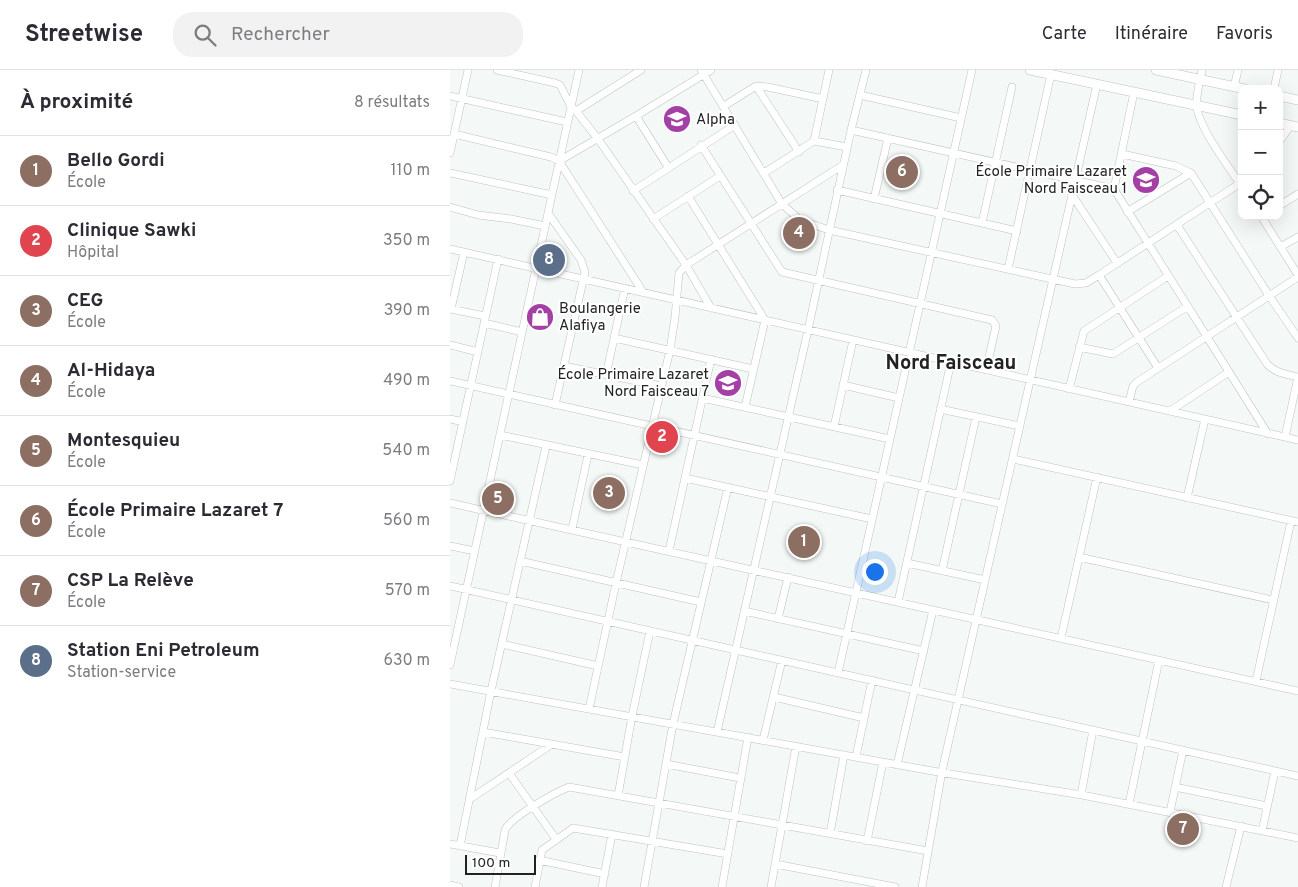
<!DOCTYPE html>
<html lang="fr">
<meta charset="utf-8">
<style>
:root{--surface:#fff;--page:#f2f2f3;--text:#2b2b33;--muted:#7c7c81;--line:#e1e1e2;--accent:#1a73e8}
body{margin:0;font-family:Overpass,sans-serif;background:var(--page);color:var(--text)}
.controls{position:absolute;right:15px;top:15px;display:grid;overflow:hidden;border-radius:10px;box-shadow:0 5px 20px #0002}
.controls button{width:45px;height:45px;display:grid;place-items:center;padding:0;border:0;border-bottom:1px solid var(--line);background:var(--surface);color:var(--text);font:25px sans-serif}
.scale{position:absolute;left:15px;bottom:12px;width:71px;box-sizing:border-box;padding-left:5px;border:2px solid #212322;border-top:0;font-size:14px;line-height:18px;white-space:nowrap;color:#212322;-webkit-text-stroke:4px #fff;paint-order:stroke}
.you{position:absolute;left:424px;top:501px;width:18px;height:18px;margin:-12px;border:4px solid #fff;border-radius:50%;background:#1a73e8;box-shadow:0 0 0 8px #1a73e833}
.badge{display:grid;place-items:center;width:32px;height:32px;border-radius:50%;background:var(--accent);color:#fff;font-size:16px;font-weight:700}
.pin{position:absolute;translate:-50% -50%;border:2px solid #fff;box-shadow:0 1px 5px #0006}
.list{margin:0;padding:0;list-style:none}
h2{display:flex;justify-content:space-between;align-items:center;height:65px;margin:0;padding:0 20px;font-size:21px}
h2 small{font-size:16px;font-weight:400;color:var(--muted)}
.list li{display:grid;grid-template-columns:32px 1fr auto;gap:15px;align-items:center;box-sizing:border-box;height:70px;padding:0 20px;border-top:1px solid var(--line)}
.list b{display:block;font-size:19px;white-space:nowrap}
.list p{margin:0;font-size:16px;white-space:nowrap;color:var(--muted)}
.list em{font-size:16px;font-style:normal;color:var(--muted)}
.icon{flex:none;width:28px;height:28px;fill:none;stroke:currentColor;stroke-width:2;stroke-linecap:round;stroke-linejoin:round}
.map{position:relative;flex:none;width:848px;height:817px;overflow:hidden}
header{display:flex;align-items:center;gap:30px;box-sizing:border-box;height:70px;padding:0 25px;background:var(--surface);border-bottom:1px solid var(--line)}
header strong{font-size:24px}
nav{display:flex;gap:28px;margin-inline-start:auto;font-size:18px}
.search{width:350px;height:45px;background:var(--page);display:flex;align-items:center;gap:12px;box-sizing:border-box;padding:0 18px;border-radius:20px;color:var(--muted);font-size:19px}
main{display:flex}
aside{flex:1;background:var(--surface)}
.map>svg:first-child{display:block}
</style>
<header>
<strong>Streetwise</strong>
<div class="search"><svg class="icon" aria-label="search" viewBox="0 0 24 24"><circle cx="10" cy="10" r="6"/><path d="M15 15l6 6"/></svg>Rechercher</div>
<nav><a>Carte</a><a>Itinéraire</a><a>Favoris</a></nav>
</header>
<main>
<aside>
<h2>À proximité<small>8 résultats</small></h2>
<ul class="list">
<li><span class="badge" style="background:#8d6e63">1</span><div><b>Bello Gordi</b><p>École</p></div><em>110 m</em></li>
<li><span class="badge" style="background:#e0444e">2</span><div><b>Clinique Sawki</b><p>Hôpital</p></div><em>350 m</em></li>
<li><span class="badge" style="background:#8d6e63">3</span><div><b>CEG</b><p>École</p></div><em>390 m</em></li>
<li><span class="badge" style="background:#8d6e63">4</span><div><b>Al-Hidaya</b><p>École</p></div><em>490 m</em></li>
<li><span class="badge" style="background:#8d6e63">5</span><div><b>Montesquieu</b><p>École</p></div><em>540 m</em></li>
<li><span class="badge" style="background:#8d6e63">6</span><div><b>École Primaire Lazaret 7</b><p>École</p></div><em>560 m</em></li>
<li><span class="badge" style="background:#8d6e63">7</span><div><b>CSP La Relève</b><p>École</p></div><em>570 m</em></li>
<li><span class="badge" style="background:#5c6f8a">8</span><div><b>Station Eni Petroleum</b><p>Station-service</p></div><em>630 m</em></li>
</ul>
</aside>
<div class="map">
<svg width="848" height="817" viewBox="0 0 848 817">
<rect width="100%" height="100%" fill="#f4f9f7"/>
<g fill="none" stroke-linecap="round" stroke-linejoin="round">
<defs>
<path id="minor" d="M47,0L105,13L110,15L121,37L126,41L148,69L236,195L261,238
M251,0L332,134L350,150L379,160L625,214L636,213L649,205L792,112
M752,0C750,11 745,27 747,39C752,62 778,96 792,117
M306,16L349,82
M784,17L788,0
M824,19L828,0
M684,22L664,119L818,364
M410,25L511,48
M0,26L117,52
M274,36L306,16L318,17L373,29
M126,41L191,0
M186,46L218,97
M401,60L664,119
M4,64L101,87L109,91L193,222
M364,71L379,0
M829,72L841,55
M251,75L332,202L542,250L546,256L536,300
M0,83L18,0
M672,84L726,96L741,103L820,227L848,268
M109,91L186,46L261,0
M0,103L102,125
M314,103L364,71L397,77
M387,120L567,161
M183,121L285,55
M622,125L667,193
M238,126L315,250L295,337
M424,129L438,68
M829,136L848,124
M0,137L28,145L61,149L95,156
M677,142L741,103
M98,143L131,190L135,202L105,335
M811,146L848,205
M203,149L270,106
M532,153L562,17
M727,155L817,294C825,303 836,304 848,307
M830,177L848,167
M0,179L848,370
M558,199L601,4
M649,205L708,298
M0,239L35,246
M1,239L14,182
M34,253L72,262
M164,268L303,299
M0,275L28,282
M629,277L663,284L738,236
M114,296L211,316
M156,305L175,218
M0,311L552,434
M393,315L449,328
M619,319L634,261L718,206
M252,328L440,369
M679,332L683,316L687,312L848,207
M490,339L570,356
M720,341L779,302
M0,349L13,352
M384,357L403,270
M50,365L193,395
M835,367L848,307
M563,389L848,452
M235,408L422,449
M0,411L48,189
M737,428L755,349
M0,433L848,621
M122,459L138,385
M0,476L25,481
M219,481L261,289
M629,487L823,530
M70,491L251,532
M457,493L535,510
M492,501L526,347
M0,516L848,706
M448,532L501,292
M294,541L474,581
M328,549L338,507
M611,568L647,407
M52,574L148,596
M0,595L129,0
M388,603L522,0
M806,611L841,451
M0,614L488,702L632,725L848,768
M324,627L414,648
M139,639L166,513L220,280L225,247L229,203L236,195L393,95
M33,662L175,687
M267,662L358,260L401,60L416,0
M313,670L332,590
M406,687L422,610
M216,694L290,708
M447,695L483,540
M59,703L106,769
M725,717L817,736
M631,725L643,660
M168,726L182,646L200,561
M20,729L102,674
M679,734L709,590
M720,742L733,680
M812,761L825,701
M380,764L394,685
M417,771L433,692
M0,774L50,783
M10,776L41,621L96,376
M89,790L155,804
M325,794L445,817
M0,815L9,817
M45,817L55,760C61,747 104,723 119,717L478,781
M85,817L92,780L123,758L278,784
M152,817L162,764
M194,817L223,654L278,417
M272,817L298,667
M321,817L346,676
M472,817L492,701L647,14
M776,817L791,756"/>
<path id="major" d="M580,0L792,45
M706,0L795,19
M829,26L848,30
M829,53L848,57"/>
</defs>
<use href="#minor" stroke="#bdc2c1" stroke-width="8"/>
<use href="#major" stroke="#bdc2c1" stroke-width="10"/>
<use href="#minor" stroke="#fff" stroke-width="7"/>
<use href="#major" stroke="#fff" stroke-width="9"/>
</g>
<defs>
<symbol id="school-disc" viewBox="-11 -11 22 22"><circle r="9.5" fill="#a440a5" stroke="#fff"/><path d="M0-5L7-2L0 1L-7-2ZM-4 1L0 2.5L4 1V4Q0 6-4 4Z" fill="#fff"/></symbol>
<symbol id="shop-disc" viewBox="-11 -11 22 22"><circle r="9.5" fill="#a440a5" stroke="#fff"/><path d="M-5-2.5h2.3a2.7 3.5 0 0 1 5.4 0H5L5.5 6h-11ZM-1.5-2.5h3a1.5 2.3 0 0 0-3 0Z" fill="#fff"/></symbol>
</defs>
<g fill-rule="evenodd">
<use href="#school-disc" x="211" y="33" width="32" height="32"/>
<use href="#school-disc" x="680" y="94" width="32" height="32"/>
<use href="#shop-disc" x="74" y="231" width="32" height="32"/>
<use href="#school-disc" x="262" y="297" width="32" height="32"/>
</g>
<g text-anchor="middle" stroke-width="4" stroke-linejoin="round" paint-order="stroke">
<g font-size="15" fill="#212322" stroke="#fff" text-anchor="start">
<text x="246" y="54">Alpha</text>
<text x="677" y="106" text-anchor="end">École Primaire Lazaret<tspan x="677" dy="17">Nord Faisceau 1</tspan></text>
<text x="109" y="243">Boulangerie<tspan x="109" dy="17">Alafiya</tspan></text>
<text x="259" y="309" text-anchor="end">École Primaire Lazaret<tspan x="259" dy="17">Nord Faisceau 7</tspan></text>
</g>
<g font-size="20" font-weight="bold" fill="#212322" stroke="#fff">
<text x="501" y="299">Nord Faisceau</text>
</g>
</g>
</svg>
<div class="controls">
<button>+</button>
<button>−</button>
<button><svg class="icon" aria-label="locate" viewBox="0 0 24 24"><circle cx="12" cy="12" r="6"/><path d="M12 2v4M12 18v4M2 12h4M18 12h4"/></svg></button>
</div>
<div class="scale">100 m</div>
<div class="you"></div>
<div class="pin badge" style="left:354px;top:472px;background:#8d6e63">1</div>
<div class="pin badge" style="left:212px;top:367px;background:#e0444e">2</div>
<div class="pin badge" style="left:159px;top:423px;background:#8d6e63">3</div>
<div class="pin badge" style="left:349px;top:163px;background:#8d6e63">4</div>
<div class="pin badge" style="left:48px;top:429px;background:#8d6e63">5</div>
<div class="pin badge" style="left:452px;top:102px;background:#8d6e63">6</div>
<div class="pin badge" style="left:733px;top:759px;background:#8d6e63">7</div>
<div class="pin badge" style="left:99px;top:190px;background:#5c6f8a">8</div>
</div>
</main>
